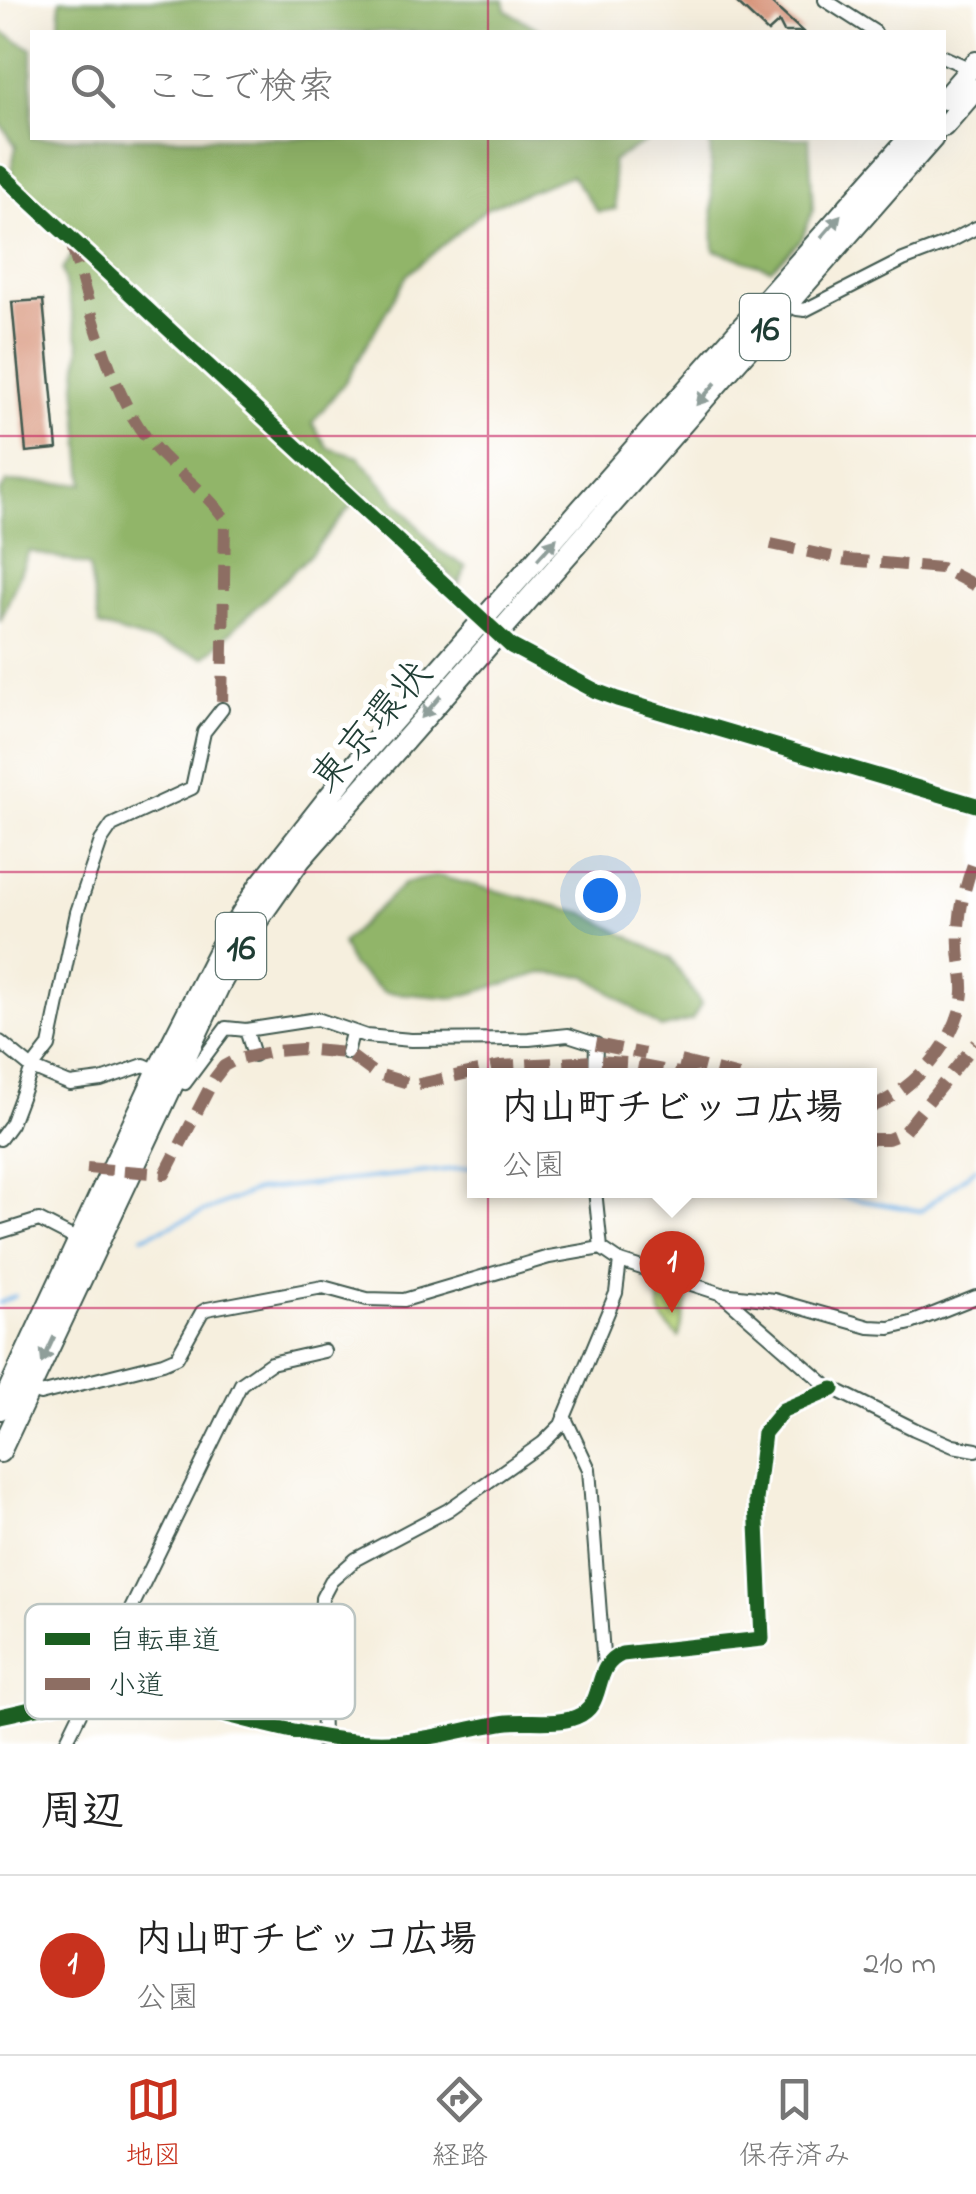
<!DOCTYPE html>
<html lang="ja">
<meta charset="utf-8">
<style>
:root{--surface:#fff;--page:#f2f2f2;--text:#222;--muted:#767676;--line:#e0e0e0;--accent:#c8321e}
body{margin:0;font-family:"Indie Flower","Klee One",sans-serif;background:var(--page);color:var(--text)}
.you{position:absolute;left:600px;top:895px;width:35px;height:35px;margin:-25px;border:8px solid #fff;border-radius:50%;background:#1a73e8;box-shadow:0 0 0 15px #1a73e833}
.badge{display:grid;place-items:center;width:65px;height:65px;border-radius:50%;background:var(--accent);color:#fff;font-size:32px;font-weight:700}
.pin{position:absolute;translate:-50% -82px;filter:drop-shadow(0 2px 5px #0008)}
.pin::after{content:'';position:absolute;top:52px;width:35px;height:30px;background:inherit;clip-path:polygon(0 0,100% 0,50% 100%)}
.popup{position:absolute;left:467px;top:1068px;width:410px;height:130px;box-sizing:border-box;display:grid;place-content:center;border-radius:0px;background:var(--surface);filter:drop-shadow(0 2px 8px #0005);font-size:32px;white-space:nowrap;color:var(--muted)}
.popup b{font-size:38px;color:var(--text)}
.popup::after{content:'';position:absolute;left:50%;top:100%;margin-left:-20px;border:20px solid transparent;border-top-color:var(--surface)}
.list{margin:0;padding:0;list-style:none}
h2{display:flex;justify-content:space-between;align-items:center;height:130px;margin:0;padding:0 40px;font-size:42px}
h2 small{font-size:32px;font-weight:400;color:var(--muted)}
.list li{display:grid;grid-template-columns:65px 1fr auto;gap:30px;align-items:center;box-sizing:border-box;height:180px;padding:0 40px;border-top:2px solid var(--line)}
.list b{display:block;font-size:38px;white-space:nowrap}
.list p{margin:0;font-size:32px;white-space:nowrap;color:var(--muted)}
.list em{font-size:32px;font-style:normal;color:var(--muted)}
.icon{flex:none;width:55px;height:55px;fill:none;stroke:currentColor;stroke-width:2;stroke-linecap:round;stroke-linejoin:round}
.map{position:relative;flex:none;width:976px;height:1744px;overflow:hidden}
.search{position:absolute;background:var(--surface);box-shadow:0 10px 40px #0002;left:30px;right:30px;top:30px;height:110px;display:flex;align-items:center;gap:25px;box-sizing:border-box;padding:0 35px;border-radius:0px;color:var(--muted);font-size:38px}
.sheet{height:310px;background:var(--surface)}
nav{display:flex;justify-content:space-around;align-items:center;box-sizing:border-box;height:140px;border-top:2px solid var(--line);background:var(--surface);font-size:28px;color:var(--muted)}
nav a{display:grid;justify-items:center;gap:5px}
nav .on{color:var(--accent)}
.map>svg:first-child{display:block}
</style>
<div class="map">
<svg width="976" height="1744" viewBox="0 0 976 1744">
<rect width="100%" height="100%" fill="#fff"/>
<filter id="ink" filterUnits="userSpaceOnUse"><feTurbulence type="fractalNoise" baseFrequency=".01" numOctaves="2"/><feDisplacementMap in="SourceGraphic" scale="20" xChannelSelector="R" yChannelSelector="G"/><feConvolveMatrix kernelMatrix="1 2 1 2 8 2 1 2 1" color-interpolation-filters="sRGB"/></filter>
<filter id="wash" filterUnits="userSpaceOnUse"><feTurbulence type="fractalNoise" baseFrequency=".0048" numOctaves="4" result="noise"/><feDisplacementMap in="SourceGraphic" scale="40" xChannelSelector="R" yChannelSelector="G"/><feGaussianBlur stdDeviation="2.25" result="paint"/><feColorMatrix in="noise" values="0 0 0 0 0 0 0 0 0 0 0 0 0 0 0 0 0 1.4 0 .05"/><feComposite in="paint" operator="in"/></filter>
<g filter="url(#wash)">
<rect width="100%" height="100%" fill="#f6efde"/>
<path fill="#b7d379" stroke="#6b8856" stroke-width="2.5" d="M661,1287L688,1298L679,1337C661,1322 656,1310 661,1287Z"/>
<path fill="#91b569" stroke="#58794e" stroke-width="2.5" d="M60,0H504L506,10L543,32H59Z
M0,31L32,49V138H653L612,161L616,209L598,212L571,175L487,208L407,275L345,382L312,423L328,448L359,457L437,549L466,567L459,584L362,493L312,553L205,657L99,626L89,566L29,551L0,622V492L7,482L84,484L76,385L80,347L62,270L81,240L9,182L16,146L0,123Z
M710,138H809L813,210L802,239L771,269L714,250Z
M438,876L584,913L671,959L701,1004L692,1020L661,1028L587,976L542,973L455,998L384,992L351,965L342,943L405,883Z"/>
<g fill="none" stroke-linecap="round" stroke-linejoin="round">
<path stroke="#73b4e7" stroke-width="4" d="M802,1190L921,1211L976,1168
M143,1237L256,1190L474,1167
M0,1303L15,1296"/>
</g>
<g id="blocks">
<path fill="#d8957c" d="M734,0H768L803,32H784L779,22L768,32Z
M43,300L57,449L26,452L12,302Z"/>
</g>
</g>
<g filter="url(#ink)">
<use href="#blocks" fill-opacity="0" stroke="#3f584e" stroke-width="2.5"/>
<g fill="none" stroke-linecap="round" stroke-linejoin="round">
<defs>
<path id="minor" d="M825,0L875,32
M944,57L973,70
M784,298L797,309L805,310L903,260L945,244L976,228
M246,1030L317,1019L366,1036L411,1040L529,1039L568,1035L596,1044L595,1076
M0,1042L32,1068L70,1084L101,1080L144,1065L185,1083L226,1028L246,1030L254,1055
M347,1053L352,1033
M0,1139L11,1124L32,1068L49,1046L77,912L101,841L112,825L192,788L204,732L222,709
M595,1190L601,1248
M0,1232L39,1220L80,1241
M723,1295L826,1385L914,1429L953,1446L976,1450
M26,1388L40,1394L163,1363L177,1357L202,1312L207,1309L323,1287L367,1299L404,1300L549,1257L601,1248L620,1261L722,1294L774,1300L869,1327L890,1328L911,1323L976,1297
M564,1416L589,1469L604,1667
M0,1716C42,1707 84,1695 127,1698C210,1702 290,1740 373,1742C419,1744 464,1728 508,1722C530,1720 556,1725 576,1717C608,1705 590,1667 622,1654L762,1639L756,1500L764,1433L783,1410L833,1389
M323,1742L321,1621L322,1598L331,1581L356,1559L448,1510L543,1443L561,1425L616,1293L620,1261
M65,1744L241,1384L271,1363L324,1351"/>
<path id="tertiary" d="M0,173L511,646L596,691L617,699L976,805"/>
<path id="trunk" d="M944,99L976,62
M944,126L976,89
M0,1409L158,1070L220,948L259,886L351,769L909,138
M0,1452L219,986L250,931L300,860L933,138"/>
</defs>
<use href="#minor" stroke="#3f584e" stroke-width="16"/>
<use href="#tertiary" stroke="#3f584e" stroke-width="19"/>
<use href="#trunk" stroke="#3f584e" stroke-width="24"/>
<use href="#minor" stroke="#fff" stroke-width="12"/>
<use href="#tertiary" stroke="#fff" stroke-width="15"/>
<use href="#trunk" stroke="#fff" stroke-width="20"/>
<path stroke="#8d6e63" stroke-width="12" stroke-dasharray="25 12" stroke-linecap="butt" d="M71,242C88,300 111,396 150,442C173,471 204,489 225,519L222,709
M771,544L847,560L941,568L976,586
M596,1044L645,1054
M680,1061L739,1076
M870,1108C913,1091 959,1041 963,992C964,977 959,962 959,946C957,914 965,886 976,856
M870,1139H888L903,1133L976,1043
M87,1168L165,1174L214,1079L224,1066L235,1060L274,1051L302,1049L347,1053L374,1073L415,1085L500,1066L596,1061L627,1063L694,1076"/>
<defs>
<path id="cycleway" d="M0,173L511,646L596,691L617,699L976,805
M0,1716C42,1707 84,1695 127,1698C210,1702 290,1740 373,1742C419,1744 464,1728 508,1722C530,1720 556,1725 576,1717C608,1705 590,1667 622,1654L762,1639L756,1500L764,1433L783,1410L833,1389"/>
</defs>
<use href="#cycleway" stroke="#fff" stroke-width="21"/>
<use href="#cycleway" stroke="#1b5e20" stroke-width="15"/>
</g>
<defs><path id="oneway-solid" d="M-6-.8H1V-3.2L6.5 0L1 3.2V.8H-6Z" transform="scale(2.5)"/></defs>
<g fill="#8f9e9a">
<use href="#oneway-solid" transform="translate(831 226) rotate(-49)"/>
<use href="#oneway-solid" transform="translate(706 394) rotate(131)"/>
<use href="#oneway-solid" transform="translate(547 549) rotate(-48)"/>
<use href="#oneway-solid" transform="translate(431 707) rotate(131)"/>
<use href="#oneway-solid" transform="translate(48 1350) rotate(115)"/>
</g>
</g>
<path fill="none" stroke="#c2185b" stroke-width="2.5" stroke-opacity="0.55" d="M488,0V32M488,138V1744M0,436H976M0,872H976M0,1308H976"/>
<g text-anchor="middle" stroke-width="10" stroke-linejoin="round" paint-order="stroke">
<g fill="#fff" stroke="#627771" stroke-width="2.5">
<rect x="740" y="294" width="50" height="66" rx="8"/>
<rect x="216" y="913" width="50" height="66" rx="8"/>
</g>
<g font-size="38" font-weight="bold" fill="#1f3d34">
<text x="765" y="340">16</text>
<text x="241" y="959">16</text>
</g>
<g font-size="40" fill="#1f3d34" stroke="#fff">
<text transform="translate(370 725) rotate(-49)" y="14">東京環状</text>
</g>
</g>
<rect x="25" y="1604" width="330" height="115" rx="15" fill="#fff" stroke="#bcc5c2" stroke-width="2.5"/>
<rect x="45" y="1633" width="45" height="12" fill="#1b5e20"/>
<rect x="45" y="1678" width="45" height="12" fill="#8d6e63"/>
<g font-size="28" fill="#1f3d34">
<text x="108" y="1649">自転車道</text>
<text x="108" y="1694">小道</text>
</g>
</svg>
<div class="you"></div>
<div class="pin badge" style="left:672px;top:1313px">1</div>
<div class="popup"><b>内山町チビッコ広場</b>公園</div>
<div class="search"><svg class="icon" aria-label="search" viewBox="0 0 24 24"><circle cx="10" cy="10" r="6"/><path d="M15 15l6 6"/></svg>ここで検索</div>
</div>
<section class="sheet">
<h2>周辺<small></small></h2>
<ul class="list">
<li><span class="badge">1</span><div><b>内山町チビッコ広場</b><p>公園</p></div><em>210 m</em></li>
</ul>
</section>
<nav>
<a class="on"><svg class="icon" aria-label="map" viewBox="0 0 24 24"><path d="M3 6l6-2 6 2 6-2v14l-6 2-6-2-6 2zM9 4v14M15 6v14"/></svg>地図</a>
<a><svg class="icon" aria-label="directions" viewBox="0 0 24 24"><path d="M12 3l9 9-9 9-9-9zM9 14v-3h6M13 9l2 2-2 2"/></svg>経路</a>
<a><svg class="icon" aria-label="saved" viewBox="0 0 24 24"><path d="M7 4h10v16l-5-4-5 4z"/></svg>保存済み</a>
</nav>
